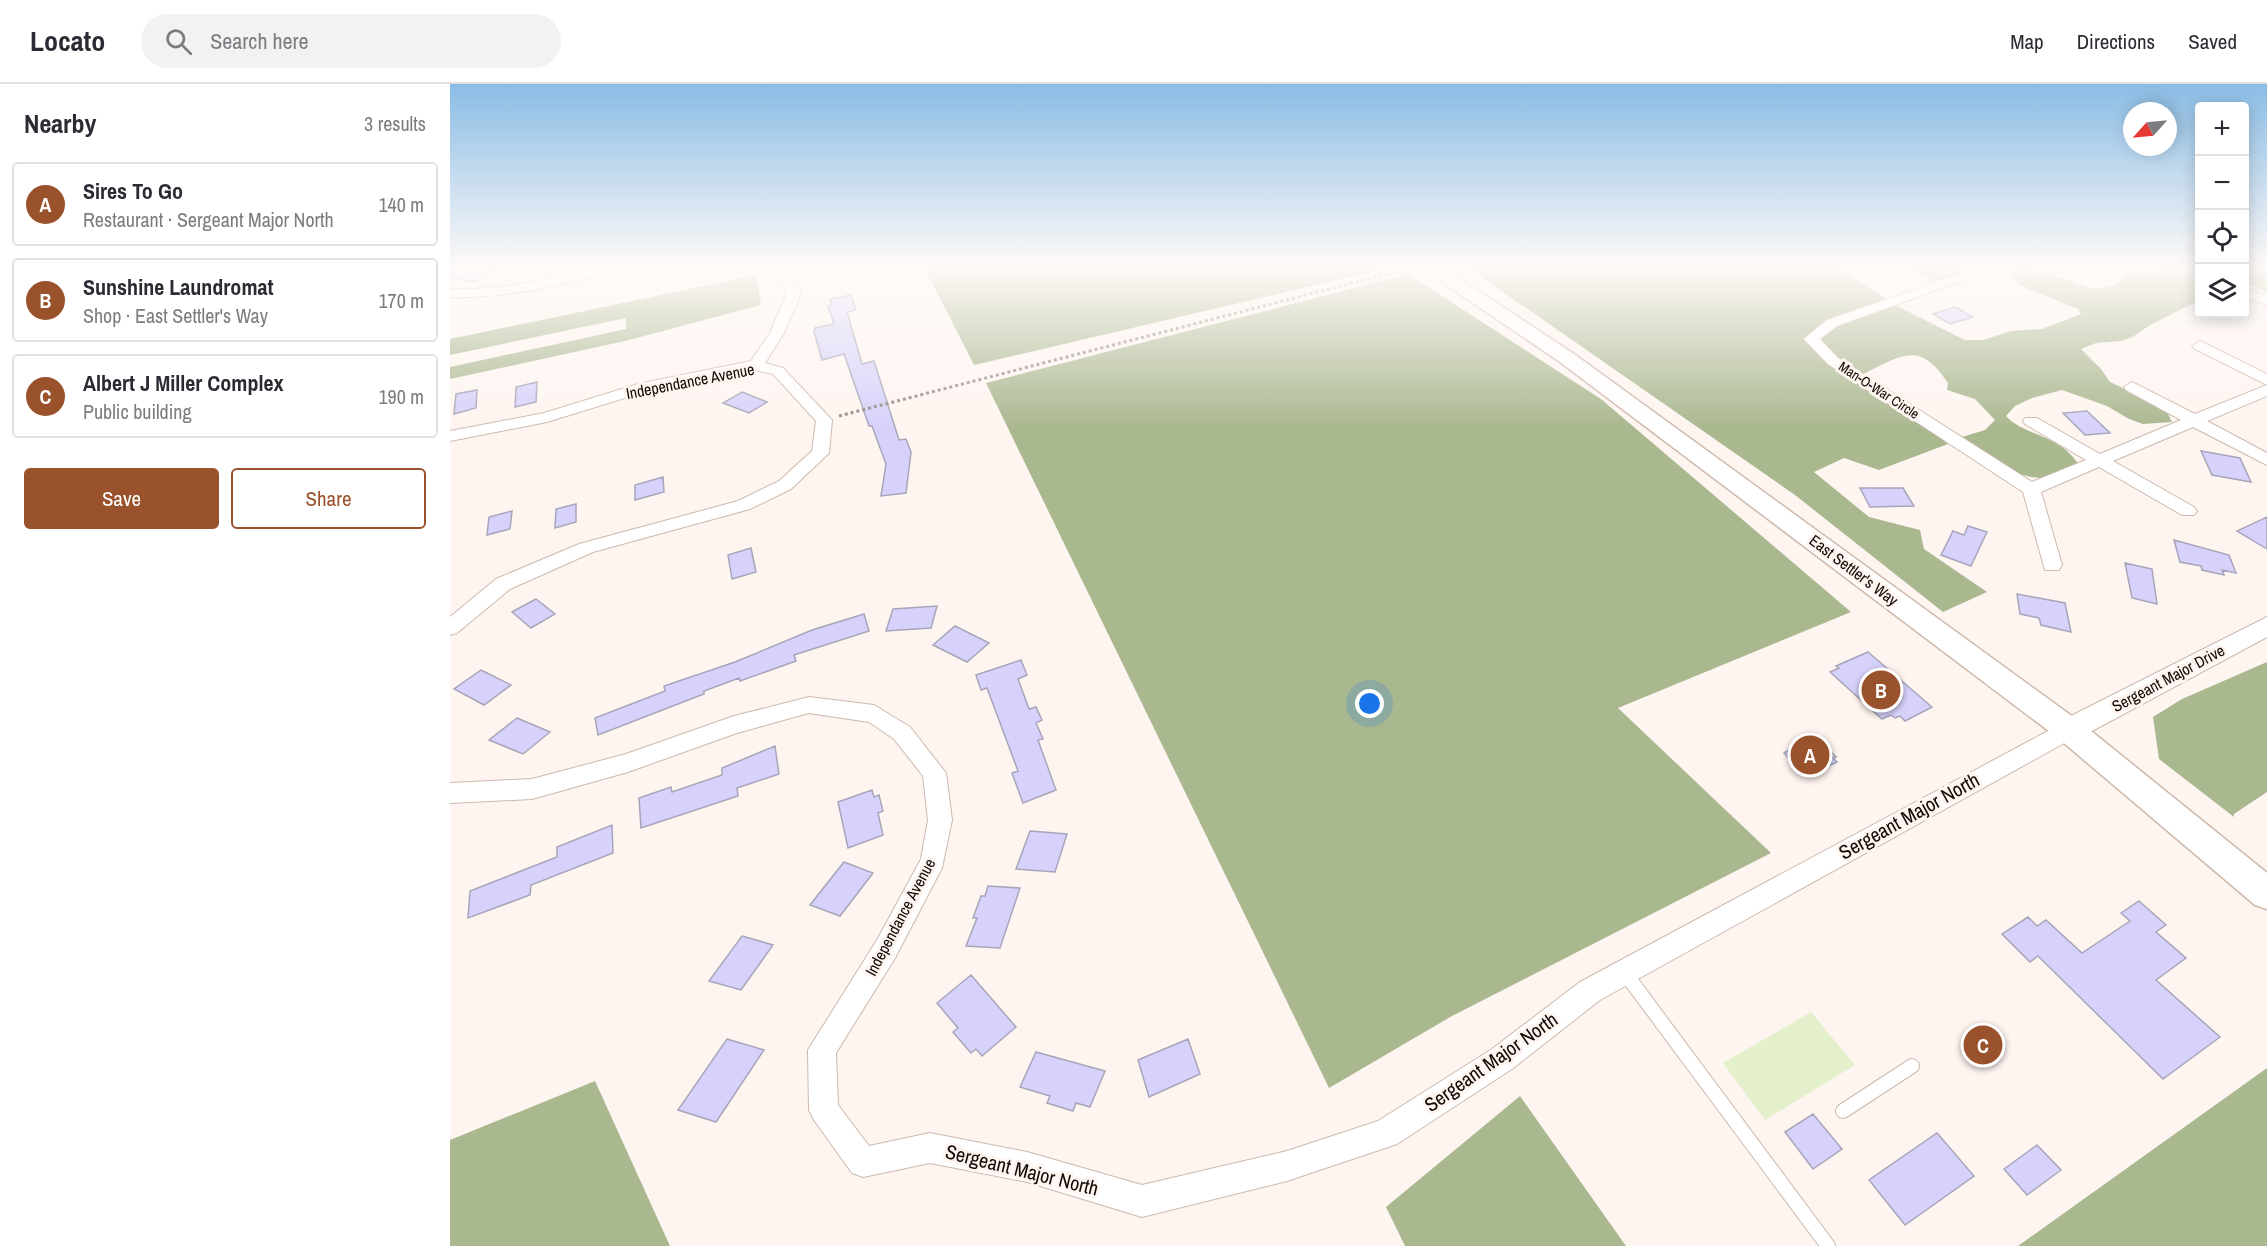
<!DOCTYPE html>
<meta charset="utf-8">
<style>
:root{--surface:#fff;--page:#f2f2f3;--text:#2b2b33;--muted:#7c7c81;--line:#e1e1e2;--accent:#99522b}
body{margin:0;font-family:"Archivo Narrow",sans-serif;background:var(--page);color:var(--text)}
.controls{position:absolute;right:18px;top:18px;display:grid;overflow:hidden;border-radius:6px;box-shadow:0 3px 15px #0003}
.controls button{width:54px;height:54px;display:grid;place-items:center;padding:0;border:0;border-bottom:2px solid var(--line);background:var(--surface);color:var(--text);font:30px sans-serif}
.compass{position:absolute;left:1673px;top:18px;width:54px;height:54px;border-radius:50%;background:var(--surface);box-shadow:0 3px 15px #0003;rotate:243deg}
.you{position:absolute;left:920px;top:620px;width:21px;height:21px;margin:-15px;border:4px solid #fff;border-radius:50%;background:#1a73e8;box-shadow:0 0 0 9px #1a73e833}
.badge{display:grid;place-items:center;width:39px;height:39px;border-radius:50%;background:var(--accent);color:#fff;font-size:20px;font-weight:700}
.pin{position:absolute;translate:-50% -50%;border:3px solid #fff;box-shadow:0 2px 6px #0006}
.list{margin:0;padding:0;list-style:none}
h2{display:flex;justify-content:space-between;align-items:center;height:78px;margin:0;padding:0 24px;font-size:26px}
h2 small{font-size:20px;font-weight:400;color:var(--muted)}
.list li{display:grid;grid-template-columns:39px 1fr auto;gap:18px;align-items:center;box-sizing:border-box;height:84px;margin:0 12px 12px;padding:0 12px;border:2px solid var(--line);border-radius:6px}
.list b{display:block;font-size:22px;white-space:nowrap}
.list p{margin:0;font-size:20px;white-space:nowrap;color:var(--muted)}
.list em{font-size:20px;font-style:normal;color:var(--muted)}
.actions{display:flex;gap:12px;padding:18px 24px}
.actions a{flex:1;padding:14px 0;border:2px solid var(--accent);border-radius:6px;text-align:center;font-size:21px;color:var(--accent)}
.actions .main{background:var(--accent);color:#fff}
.icon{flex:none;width:33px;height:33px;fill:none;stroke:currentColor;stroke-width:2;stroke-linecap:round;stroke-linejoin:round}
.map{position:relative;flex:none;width:1817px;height:1162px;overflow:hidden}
header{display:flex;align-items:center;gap:36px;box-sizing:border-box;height:84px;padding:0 30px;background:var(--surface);border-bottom:2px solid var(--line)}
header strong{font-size:28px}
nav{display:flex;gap:33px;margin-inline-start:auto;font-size:21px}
.search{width:420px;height:54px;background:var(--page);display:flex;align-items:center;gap:15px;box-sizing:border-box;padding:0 21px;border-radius:33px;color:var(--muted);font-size:22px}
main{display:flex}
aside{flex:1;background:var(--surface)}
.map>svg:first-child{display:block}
</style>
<header>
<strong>Locato</strong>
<div class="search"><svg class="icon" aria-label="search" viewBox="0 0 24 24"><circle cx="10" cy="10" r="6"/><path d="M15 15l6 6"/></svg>Search here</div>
<nav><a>Map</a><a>Directions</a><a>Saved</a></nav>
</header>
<main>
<aside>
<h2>Nearby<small>3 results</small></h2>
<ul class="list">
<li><span class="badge">A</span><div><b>Sires To Go</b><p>Restaurant · Sergeant Major North</p></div><em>140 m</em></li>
<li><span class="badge">B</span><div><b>Sunshine Laundromat</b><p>Shop · East Settler's Way</p></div><em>170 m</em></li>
<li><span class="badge">C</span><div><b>Albert J Miller Complex</b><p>Public building</p></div><em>190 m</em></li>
</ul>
<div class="actions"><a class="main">Save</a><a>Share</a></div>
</aside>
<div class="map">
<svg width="1817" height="1162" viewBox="0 0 1817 1162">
<rect width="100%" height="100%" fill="#fef5f0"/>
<path fill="#e3f0cb" d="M1361,928L1405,981L1315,1036L1273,979Z"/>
<path fill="#aab890" d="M473,181H938V184L524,281Z
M1023,181H1410L1392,187L1451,224L1515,256H1533L1561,247L1592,245L1631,230L1628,225L1569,201L1560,191C1583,164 1640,227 1672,195L1671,191L1704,189L1710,181H1723L1749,192L1750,216L1700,241L1684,252L1672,257L1646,259L1631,265L1651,285L1660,298L1715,324L1722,338L1693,340L1679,335L1657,322L1612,306L1582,314L1565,322L1556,332C1576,353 1605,348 1628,379L1626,386C1581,409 1546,379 1512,353L1535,346L1545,336L1525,315L1497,306L1498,299C1469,255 1451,272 1413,290L1498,360L1429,386L1394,374L1364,388L1419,433L1470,446L1474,465L1537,508L1493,528L1345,411L1017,183Z
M1451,181H1509L1522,189L1488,198Z
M1795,181H1817L1815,184L1817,185V208L1795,198Z
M958,190L1151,315L1401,528L1168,624L1321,769L1002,932L879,1004L536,299Z
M307,191L311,221L175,257L0,295V283L176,245V234L0,271V255Z
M1817,578V708L1784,730V733L1709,675L1703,633L1732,615Z
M1817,984V1162H1568L1589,1147Z
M145,997L220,1162H0V1056Z
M1070,1012L1176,1162H955L936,1123Z"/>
<path fill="#d7d2fb" stroke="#a7a5b9" stroke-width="1.5" d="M0,181H54L23,198L0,193Z
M401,211L406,226L397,228L412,280L424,277L449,356L456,355L461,368L456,409L431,412L436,380L422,342H419L394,270L372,276L364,247L365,244L384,240L378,222L382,221L380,215Z
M1505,223L1523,233L1500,240L1483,230Z
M87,298L86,318L65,323L66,303Z
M27,306L26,324L4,330L6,310Z
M292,308L317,318L299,329L273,319Z
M1637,327L1660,349L1635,351L1613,329Z
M1751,367L1790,374L1801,398L1762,391Z
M213,393L214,408L185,416V401Z
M1410,404H1453L1464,422L1420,423Z
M126,420V438L105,444L106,425Z
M62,427L60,445L37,451L39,433Z
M1817,433V465L1787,447Z
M1518,442L1537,448L1521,482L1491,471L1503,447L1514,451Z
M1724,456L1779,471L1786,489L1772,486L1774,491L1752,486L1751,482L1730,478Z
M301,464L306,488L282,495L278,471Z
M1675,479L1702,485L1707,520L1682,514Z
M1567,510L1615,519L1621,548L1591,541L1589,534L1570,530Z
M86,515L105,530L81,544L62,528Z
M487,522L481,544L436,547L443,525Z
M414,530L419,547L344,571L346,577L290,597L289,594L254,607V610L148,651L145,634L215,607L214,602L285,578L362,546Z
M505,542L539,559L517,578L483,561Z
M1418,568L1482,623L1455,637L1450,632L1445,634L1441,631L1432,635L1380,588L1389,584L1386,582Z
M571,576L577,591L568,595L579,625L586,623L592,636L586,639L593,655L588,656L606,706L573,719L562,689L568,687L537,604L531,606L526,591Z
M31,586L61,601L34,621L4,605Z
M67,634L100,648L73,670L39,656Z
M1361,652L1366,653L1386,673L1383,674L1387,678L1367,687L1364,684L1353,689L1334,669Z
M325,662L329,690L287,704L288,712L191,744L189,714L221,703L222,708L272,691V684Z
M422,706L424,713L429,711L433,727L428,729L433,751L398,764L388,718Z
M162,741L163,769L81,801L80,811L18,834L20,807L107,773V763Z
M580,747L617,750L605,788L566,785Z
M394,778L423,789L390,832L360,821Z
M538,802L570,804L550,864L516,862L527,834H523L531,812H535Z
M1689,817L1716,841L1706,848L1736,874L1706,896L1770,953L1713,995L1588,872L1580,878L1552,850L1578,833L1587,842L1596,836L1632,869L1680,837L1671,829Z
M292,852L323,861L291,906L259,897Z
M521,891L566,943L532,972L526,965L521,969L503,948L508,944L487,919Z
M277,955L314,966L266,1038L228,1026Z
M738,955L750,990L699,1013L688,976Z
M586,968L655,987L640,1023L626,1019L623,1027L597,1019L600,1012L570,1003Z
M1363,1030L1392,1065L1363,1085L1335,1048Z
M1487,1049L1524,1092L1455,1141L1419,1096Z
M1587,1061L1611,1086L1577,1111L1554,1085Z"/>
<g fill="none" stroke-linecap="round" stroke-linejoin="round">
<defs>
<path id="service" d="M1175,889L1378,1162
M1393,1027L1462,982"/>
<path id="minor" d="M160,181H187L180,185C120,198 61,215 0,213V205C55,207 107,193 160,181Z
M316,181H330L351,209L334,249L315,279L333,284L382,336L379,369L341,405L300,425L143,468L60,505L7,549L0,551V533L46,495L129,460L288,417L329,397L362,367L366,337L323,290L306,286L191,309L97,338L0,357V347L94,329L188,300L301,277L320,249L337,209Z
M1535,181H1556L1387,242L1370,255L1388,274L1582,398L1636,376L1575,340L1573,337L1575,334H1587L1650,370L1731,336L1676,306L1674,303L1682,298L1745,330L1817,301V312L1757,337L1817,369V381L1743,343L1663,377L1744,423L1747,427L1744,431H1732L1649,383L1591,408L1612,481L1609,486H1595L1573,408L1378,280L1354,255L1377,236Z
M1727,181L1750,183V192L1729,184Z
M1794,204L1817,212V221L1794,213Z
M1750,257L1817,290V301L1745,265L1742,262Z
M359,613L424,621L460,643L496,689L502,736L492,784L445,874L386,969L388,1021L419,1062L480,1049L577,1068L692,1101L837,1067L928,1037L1042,965L1130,898L1611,640L1619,637L1627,640L1630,646L1627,652L1150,916L1062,985L947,1060L837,1097L692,1133L577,1098L480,1079L413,1093L402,1089L364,1036L359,1026L358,966L427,856L471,775L478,736L473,692L444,655L419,638L359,629L287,649L178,688L82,715L0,719V699L82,695L176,670L284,632Z"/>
<path id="tertiary" d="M1817,533V553L1629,654L1619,657L1609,654L1606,646L1609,638Z"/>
<path id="secondary" d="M967,181H989L1124,270L1630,638L1817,789V825L1805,821L1608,654L1110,278Z"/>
</defs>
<use href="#service" stroke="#cdb9ac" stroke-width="16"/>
<use href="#minor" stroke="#cdb9ac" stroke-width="2"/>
<use href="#tertiary" stroke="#cdb9ac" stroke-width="2"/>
<use href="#secondary" stroke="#cdb9ac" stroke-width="3"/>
<path stroke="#958d89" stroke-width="3" stroke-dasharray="3 3" stroke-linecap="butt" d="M389,332L960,184"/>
<use href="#service" stroke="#fff" stroke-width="14"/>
<use href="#minor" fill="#fff" fill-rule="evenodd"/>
<use href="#tertiary" fill="#fff" fill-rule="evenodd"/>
<use href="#secondary" fill="#fff" fill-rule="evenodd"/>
</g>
<linearGradient id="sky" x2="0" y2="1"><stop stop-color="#8abce5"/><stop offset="0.53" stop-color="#fffaf8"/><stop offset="1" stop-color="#fffaf8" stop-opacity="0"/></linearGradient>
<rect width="1817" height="344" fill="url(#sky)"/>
<g text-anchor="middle" stroke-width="6" stroke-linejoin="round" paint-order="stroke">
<g font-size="14" fill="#100a06" stroke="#fef5f0">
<text transform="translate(1429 306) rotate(33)" y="5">Man-O-War Circle</text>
</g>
<g font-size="16" fill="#100a06" stroke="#fef5f0">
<text transform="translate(240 297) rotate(-11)" y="6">Independance Avenue</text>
<text transform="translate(1404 486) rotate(37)" y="6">East Settler's Way</text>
<text transform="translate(1718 594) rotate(-28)" y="6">Sergeant Major Drive</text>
<text transform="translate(450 833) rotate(-62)" y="6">Independance Avenue</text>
</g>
<g font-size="20" fill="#100a06" stroke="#fef5f0">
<text transform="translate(1459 732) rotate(-29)" y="7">Sergeant Major North</text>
<text transform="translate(1041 978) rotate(-35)" y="7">Sergeant Major North</text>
<text transform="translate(572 1086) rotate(14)" y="7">Sergeant Major North</text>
</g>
</g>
</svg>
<div class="controls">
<button>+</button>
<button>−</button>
<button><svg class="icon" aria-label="locate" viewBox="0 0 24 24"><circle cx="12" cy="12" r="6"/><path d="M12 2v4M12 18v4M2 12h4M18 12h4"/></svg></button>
<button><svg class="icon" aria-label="layers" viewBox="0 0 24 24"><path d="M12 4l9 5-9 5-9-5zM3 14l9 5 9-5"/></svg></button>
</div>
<svg class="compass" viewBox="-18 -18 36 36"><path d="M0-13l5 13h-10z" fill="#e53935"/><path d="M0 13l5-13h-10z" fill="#7c7c81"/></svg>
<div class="you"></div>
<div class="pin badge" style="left:1360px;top:671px">A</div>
<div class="pin badge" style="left:1431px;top:606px">B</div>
<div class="pin badge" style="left:1533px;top:961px">C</div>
</div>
</main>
